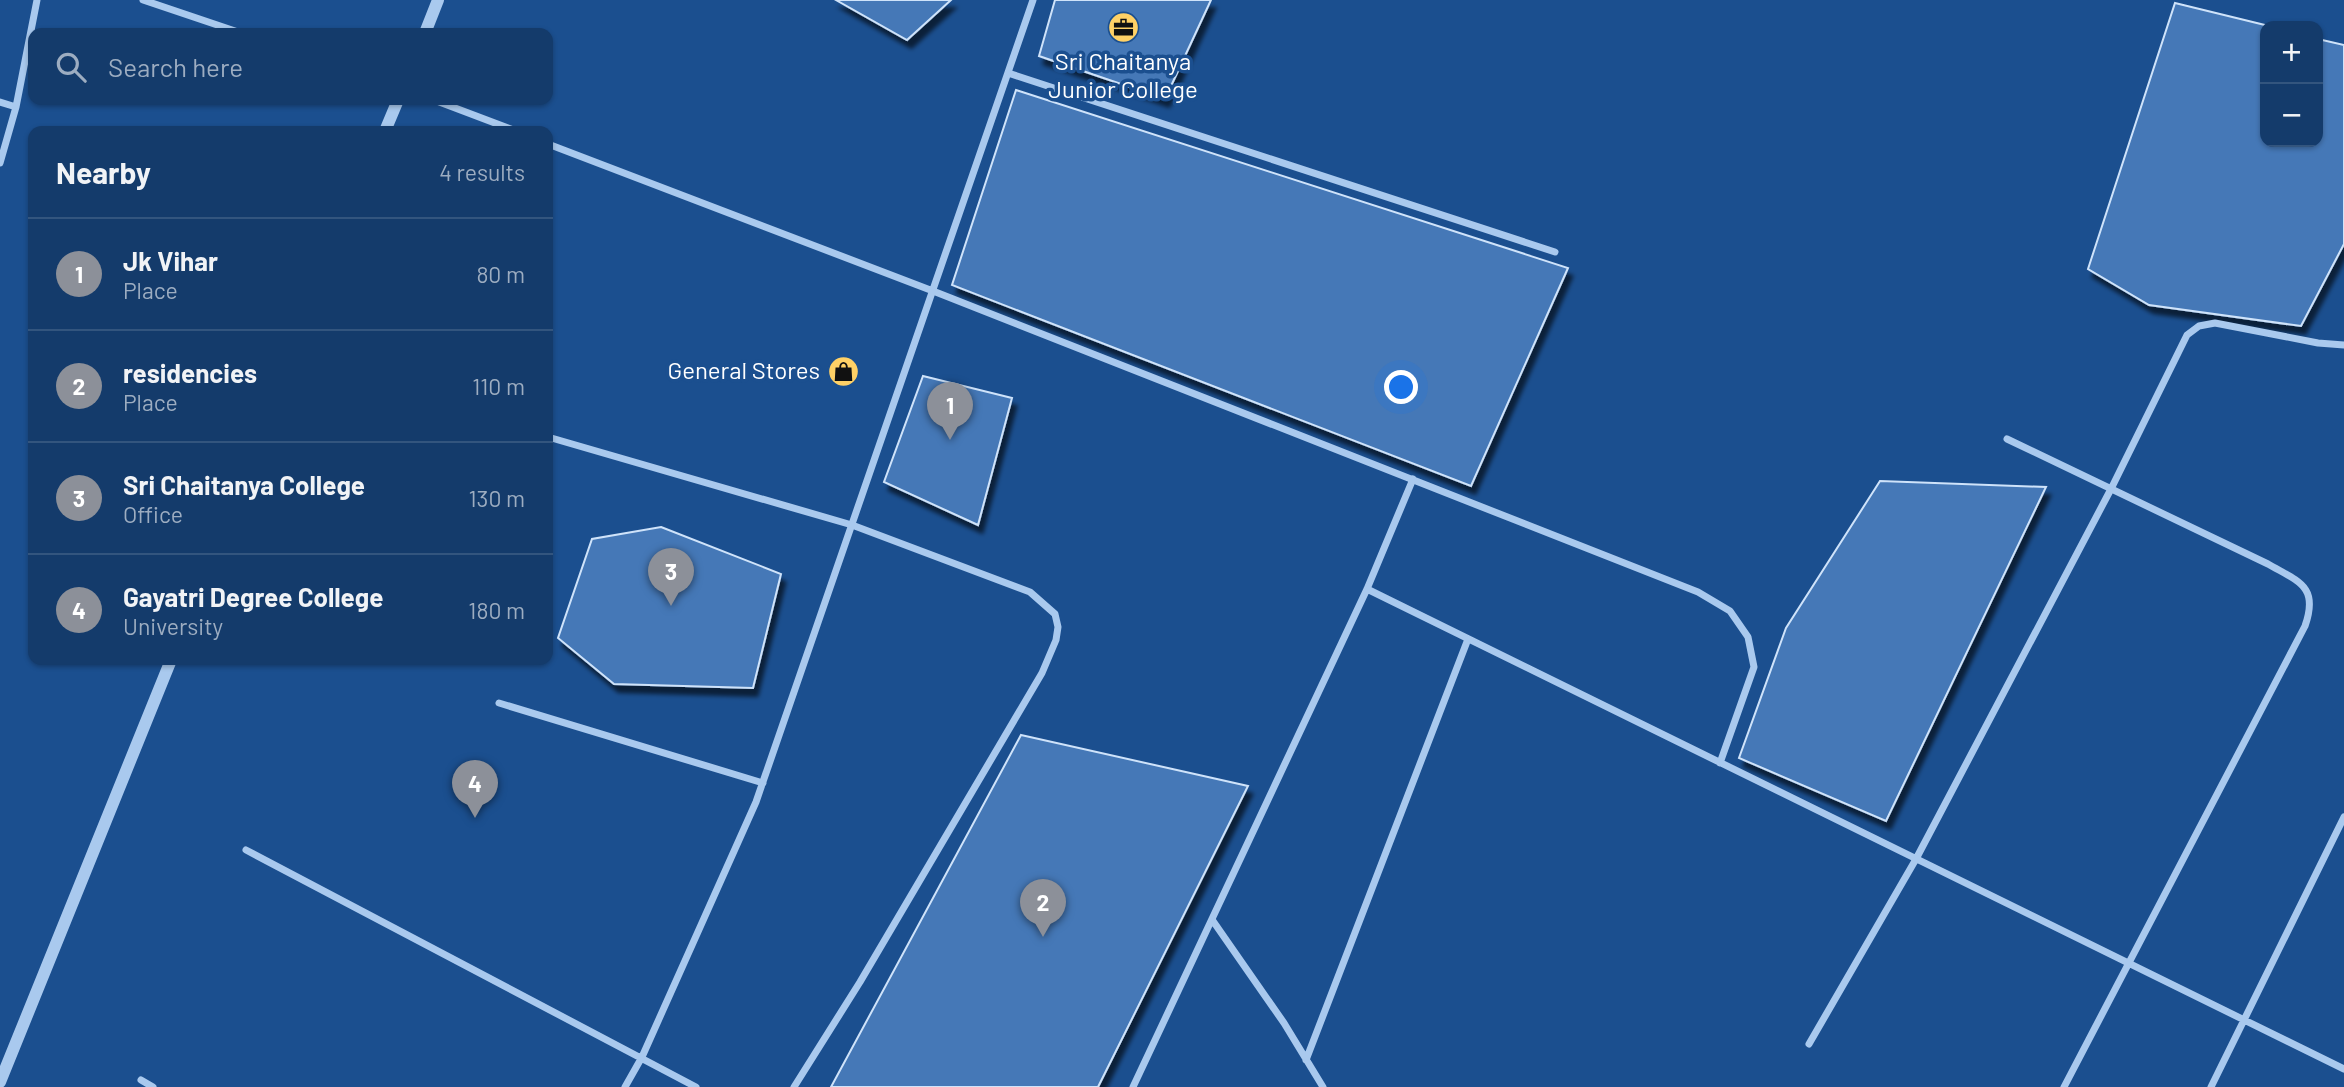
<!DOCTYPE html>
<meta charset="utf-8">
<style>
:root{--surface:#143b6b;--page:#1d4271;--text:#f1f3f6;--muted:#9dadc1;--line:#33557e;--accent:#8c9099}
body{margin:0;font-family:Barlow,sans-serif;background:var(--page);color:var(--text)}
.controls{position:absolute;right:21px;top:21px;display:grid;overflow:hidden;border-radius:14px;box-shadow:0 2px 5px #0004}
.controls button{width:63px;height:63px;display:grid;place-items:center;padding:0;border:0;border-bottom:2px solid var(--line);background:var(--surface);color:var(--text);font:35px sans-serif}
.you{position:absolute;left:1402px;top:388px;width:24px;height:24px;margin:-18px;border:5px solid #fff;border-radius:50%;background:#1a73e8;box-shadow:0 0 0 10px #1a73e833}
.badge{display:grid;place-items:center;width:46px;height:46px;border-radius:50%;background:var(--accent);color:#fff;font-size:23px;font-weight:700}
.pin{position:absolute;translate:-50% -58px;filter:drop-shadow(0 2px 4px #0008)}
.pin::after{content:'';position:absolute;top:37px;width:24px;height:21px;background:inherit;clip-path:polygon(0 0,100% 0,50% 100%)}
.list{margin:0;padding:0;list-style:none}
h2{display:flex;justify-content:space-between;align-items:center;height:91px;margin:0;padding:0 28px;font-size:30px}
h2 small{font-size:23px;font-weight:400;color:var(--muted)}
.list li{display:grid;grid-template-columns:46px 1fr auto;gap:21px;align-items:center;box-sizing:border-box;height:112px;padding:0 28px;border-top:2px solid var(--line)}
.list b{display:block;font-size:26px;white-space:nowrap}
.list p{margin:0;font-size:23px;white-space:nowrap;color:var(--muted)}
.list em{font-size:23px;font-style:normal;color:var(--muted)}
.icon{flex:none;width:38px;height:38px;fill:none;stroke:currentColor;stroke-width:2;stroke-linecap:round;stroke-linejoin:round}
.map{position:relative;flex:none;width:2344px;height:1087px;overflow:hidden}
.search{position:absolute;background:var(--surface);box-shadow:0 2px 5px #0004;left:28px;top:28px;width:525px;height:77px;display:flex;align-items:center;gap:18px;box-sizing:border-box;padding:0 24px;border-radius:14px;color:var(--muted);font-size:26px}
.panel{position:absolute;background:var(--surface);box-shadow:0 2px 5px #0004;left:28px;top:126px;width:525px;height:539px;border-radius:14px}
.map>svg:first-child{display:block}
</style>
<div class="map">
<svg width="2344" height="1087" viewBox="0 0 2344 1087">
<defs>
<filter id="shadow"><feDropShadow dx="4.5" dy="8" stdDeviation="2" flood-color="#0009"/></filter>
</defs>
<rect width="100%" height="100%" fill="#1b4f8f"/>
<path fill="#4478b7" stroke="#cfe3fa" stroke-width="2" filter="url(#shadow)" d="M836,0H951L907,40Z
M1055,0H1211L1165,99L1039,56Z
M2175,3L2269,26H2265V142H2318V39L2344,45V244L2301,326L2149,305L2088,269Z
M1016,90L1568,268L1471,486L952,285Z
M923,376L1012,398L978,525L884,482Z
M1880,481L2046,487L1886,821L1739,758L1786,628Z
M661,527L781,574L753,688L614,684L558,638L592,539Z
M1021,735L1248,786L1098,1087H831Z"/>
<g fill="none" stroke-linecap="round" stroke-linejoin="round">
<path stroke="#a9c9ee" stroke-width="7" d="M143,0L241,33
M1008,73L1555,252
M434,100L516,131
M0,102L16,107
M548,144L933,291L1698,592L1730,611L1748,637L1754,667L1720,763
M0,163L16,107L37,0
M548,437L852,525L1030,592L1055,614L1058,627L1056,640L1042,673L860,982L794,1087
M2007,439L2268,564C2299,582 2319,586 2305,626L2064,1087
M1367,589L2344,1069
M499,703L763,783
M246,850L696,1087
M1213,921L1284,1023L1323,1087
M1809,1044L1916,859L2111,489L2187,335L2199,326L2215,323L2318,343L2344,345
M1306,1060L1468,639
M141,1080L153,1087
M625,1087L642,1057L756,802L1033,0
M1133,1087L1367,589L1413,479
M2211,1087L2344,817"/>
<path stroke="#a9c9ee" stroke-width="12" d="M425,33L438,0
M385,131L398,100
M0,1082L171,660"/>
</g>
<defs>
<symbol id="office-disc" viewBox="-11 -11 22 22"><circle r="9.5" fill="#ffd166" stroke="#1b4f8f"/><path d="M-6-3h4V-5.5h4V-3h4V5H-6ZM-1-4.5V-3h2v-1.5ZM-6 0V1H6V0Z" fill="#111"/></symbol>
<symbol id="shop-disc" viewBox="-11 -11 22 22"><circle r="9.5" fill="#ffd166" stroke="#1b4f8f"/><path d="M-5-2.5h2.3a2.7 3.5 0 0 1 5.4 0H5L5.5 6h-11ZM-1.5-2.5h3a1.5 2.3 0 0 0-3 0Z" fill="#111"/></symbol>
</defs>
<g fill-rule="evenodd">
<use href="#office-disc" x="1106" y="10" width="35" height="35"/>
<use href="#shop-disc" x="826" y="354" width="35" height="35"/>
</g>
<g text-anchor="middle" stroke-width="7" stroke-linejoin="round" paint-order="stroke">
<g font-size="24" fill="#fff" stroke="#1b4f8f">
<text x="1123" y="70">Sri Chaitanya<tspan x="1123" dy="28">Junior College</tspan></text>
<text x="820" y="379" text-anchor="end">General Stores</text>
</g>
</g>
</svg>
<div class="controls">
<button>+</button>
<button>−</button>
</div>
<div class="you"></div>
<div class="pin badge" style="left:950px;top:440px">1</div>
<div class="pin badge" style="left:1043px;top:937px">2</div>
<div class="pin badge" style="left:671px;top:606px">3</div>
<div class="pin badge" style="left:475px;top:818px">4</div>
<div class="search"><svg class="icon" aria-label="search" viewBox="0 0 24 24"><circle cx="10" cy="10" r="6"/><path d="M15 15l6 6"/></svg>Search here</div>
<section class="panel">
<h2>Nearby<small>4 results</small></h2>
<ul class="list">
<li><span class="badge">1</span><div><b>Jk Vihar</b><p>Place</p></div><em>80 m</em></li>
<li><span class="badge">2</span><div><b>residencies</b><p>Place</p></div><em>110 m</em></li>
<li><span class="badge">3</span><div><b>Sri Chaitanya College</b><p>Office</p></div><em>130 m</em></li>
<li><span class="badge">4</span><div><b>Gayatri Degree College</b><p>University</p></div><em>180 m</em></li>
</ul>
</section>
</div>
